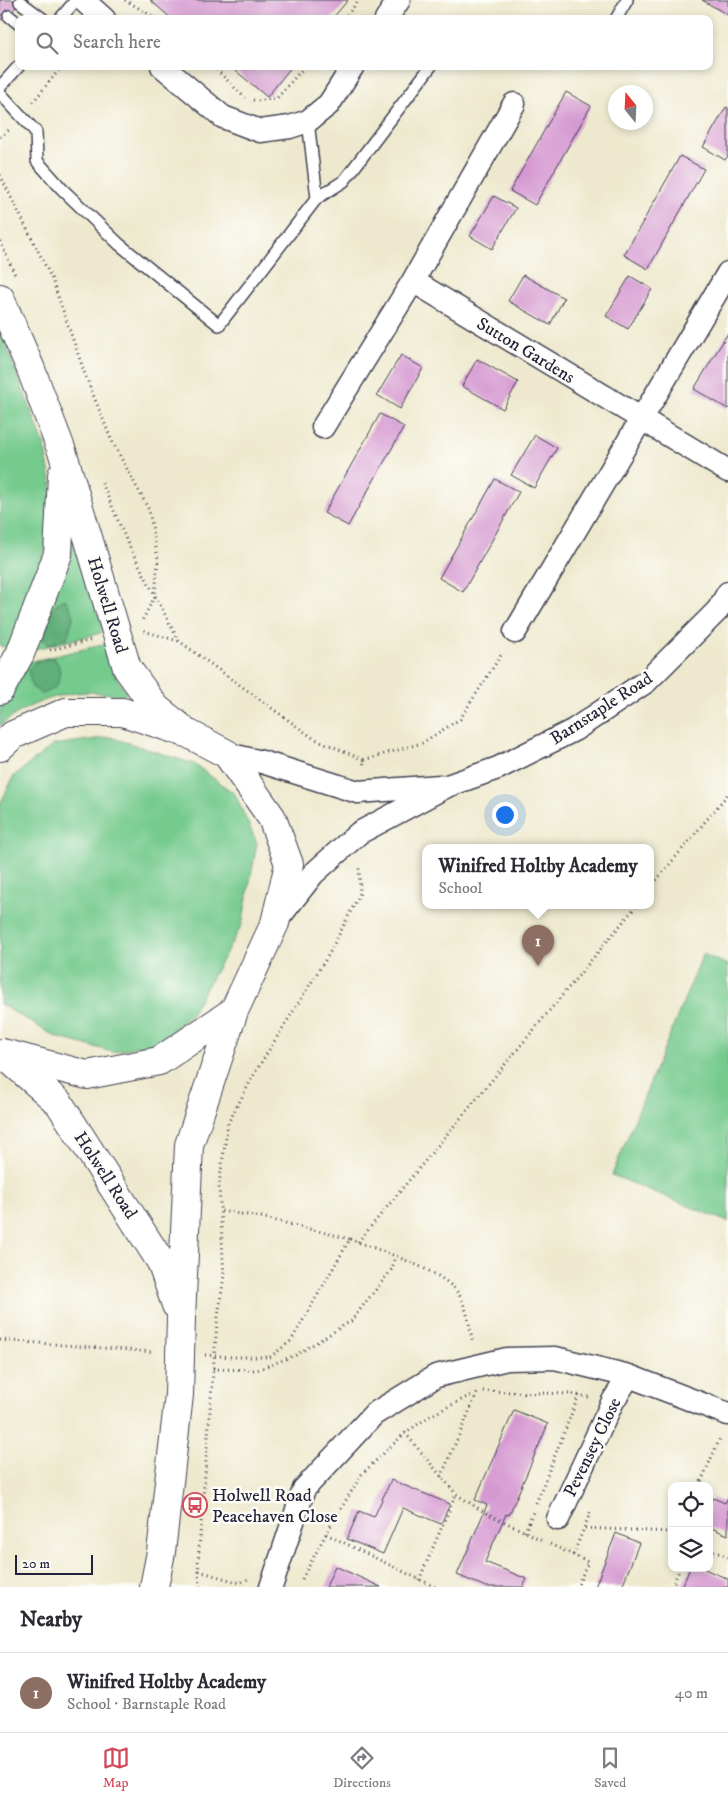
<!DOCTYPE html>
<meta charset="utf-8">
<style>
:root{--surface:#fff;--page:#f7f7f7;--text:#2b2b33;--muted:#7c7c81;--line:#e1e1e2;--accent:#d1495b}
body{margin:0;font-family:"IM FELL DW Pica",serif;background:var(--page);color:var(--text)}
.controls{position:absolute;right:15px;bottom:15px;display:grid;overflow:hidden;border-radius:10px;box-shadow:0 2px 8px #0003}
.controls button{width:45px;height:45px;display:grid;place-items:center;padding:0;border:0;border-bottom:1px solid var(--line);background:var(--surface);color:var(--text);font:25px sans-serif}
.compass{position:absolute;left:608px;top:85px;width:45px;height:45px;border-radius:50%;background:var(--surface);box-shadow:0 2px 8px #0003;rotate:342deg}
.scale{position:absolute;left:15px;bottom:12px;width:78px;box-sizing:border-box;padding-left:5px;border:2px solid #22223b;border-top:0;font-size:14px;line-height:18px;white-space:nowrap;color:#22223b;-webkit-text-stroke:4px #fdfcf7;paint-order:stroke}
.you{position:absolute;left:504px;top:814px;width:18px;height:18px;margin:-12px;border:4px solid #fff;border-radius:50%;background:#1a73e8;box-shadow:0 0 0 8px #1a73e833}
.badge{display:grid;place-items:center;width:32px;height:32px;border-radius:50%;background:var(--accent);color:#fff;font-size:16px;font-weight:700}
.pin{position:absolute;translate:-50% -41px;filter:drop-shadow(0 1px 2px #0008)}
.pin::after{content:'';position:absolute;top:26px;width:18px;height:15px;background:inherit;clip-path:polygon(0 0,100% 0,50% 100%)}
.popup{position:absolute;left:422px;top:844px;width:232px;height:65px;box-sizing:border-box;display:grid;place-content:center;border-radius:10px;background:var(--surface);filter:drop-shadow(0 1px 4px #0005);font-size:16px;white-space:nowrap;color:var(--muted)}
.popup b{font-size:19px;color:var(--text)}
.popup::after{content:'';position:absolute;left:50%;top:100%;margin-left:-10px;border:10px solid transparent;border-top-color:var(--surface)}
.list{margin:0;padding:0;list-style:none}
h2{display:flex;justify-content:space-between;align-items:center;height:65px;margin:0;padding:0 20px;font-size:21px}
h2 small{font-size:16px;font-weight:400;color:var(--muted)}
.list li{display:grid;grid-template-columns:32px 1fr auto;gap:15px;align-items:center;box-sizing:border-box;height:80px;padding:0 20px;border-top:1px solid var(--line)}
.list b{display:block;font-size:19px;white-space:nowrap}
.list p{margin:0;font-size:16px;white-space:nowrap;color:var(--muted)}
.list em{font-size:16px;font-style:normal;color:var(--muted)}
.icon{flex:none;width:28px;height:28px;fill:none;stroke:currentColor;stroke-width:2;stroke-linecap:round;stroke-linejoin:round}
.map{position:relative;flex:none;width:728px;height:1587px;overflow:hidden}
.search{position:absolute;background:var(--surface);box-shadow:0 2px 8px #0003;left:15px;right:15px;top:15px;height:55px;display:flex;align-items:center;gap:12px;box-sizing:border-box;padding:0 18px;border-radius:10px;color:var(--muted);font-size:19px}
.sheet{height:145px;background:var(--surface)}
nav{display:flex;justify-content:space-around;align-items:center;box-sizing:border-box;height:70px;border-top:1px solid var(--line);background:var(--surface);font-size:14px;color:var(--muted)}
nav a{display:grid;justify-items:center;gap:2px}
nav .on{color:var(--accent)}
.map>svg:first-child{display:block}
</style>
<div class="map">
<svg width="728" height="1587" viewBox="0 0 728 1587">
<rect width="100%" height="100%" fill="#fdfcf7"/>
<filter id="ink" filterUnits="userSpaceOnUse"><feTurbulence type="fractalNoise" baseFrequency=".02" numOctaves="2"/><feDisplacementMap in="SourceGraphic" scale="10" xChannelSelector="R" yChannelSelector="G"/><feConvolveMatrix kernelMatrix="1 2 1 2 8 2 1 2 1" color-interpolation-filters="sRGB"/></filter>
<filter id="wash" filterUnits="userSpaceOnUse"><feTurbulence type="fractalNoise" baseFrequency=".0096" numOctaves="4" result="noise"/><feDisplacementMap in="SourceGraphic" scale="20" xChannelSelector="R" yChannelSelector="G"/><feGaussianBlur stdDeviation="1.12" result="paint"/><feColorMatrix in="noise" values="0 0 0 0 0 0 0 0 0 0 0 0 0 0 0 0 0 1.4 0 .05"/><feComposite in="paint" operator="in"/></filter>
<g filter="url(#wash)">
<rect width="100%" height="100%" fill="#eee9ce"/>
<path fill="#75ca8d" stroke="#4c7664" d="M0,330L44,444L51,481L52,532L10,648L0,646Z
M70,526L88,558L79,561L104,630L101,633L31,650Z
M106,644L115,675L126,692C125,693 125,694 124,695C121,696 95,692 89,692C56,693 25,705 0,726V709L24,663Z
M110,737L194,764L235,794L257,843L242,925L191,1014L161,1041L113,1052L56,1037L0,1004V804L14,776L53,745Z
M703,954L728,965V1222L612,1175Z"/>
<path fill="#60ae78" stroke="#41685a" d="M61,600H66L74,615L67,638L47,645L44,642C43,627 50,609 61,600Z
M49,658H54C62,668 60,675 57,686L43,694L32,687L28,669L35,662Z"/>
<g id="blocks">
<path fill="#d599d1" d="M0,0H22L4,21L0,18Z
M150,0H348L332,19H172Z
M702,0H728V15Z
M230,66H292L267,97Z
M566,92L591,106L535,205L510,191Z
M726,107L728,108V156L725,160L703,147Z
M680,156L704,169L648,269L624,255Z
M494,196L516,208L492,249L470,236Z
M523,275L564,298L550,325L508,301Z
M630,276L652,289L628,329L606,316Z
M728,333V409L694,389Z
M401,355L423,368L400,409L377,395Z
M477,359L518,382L503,409L462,386Z
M380,414L404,427L348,526L324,513Z
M535,435L557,448L534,488L511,475Z
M495,479L519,492L463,592L439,578Z
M514,1410L548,1424L509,1515L506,1514L485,1562L527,1579L523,1587H486L457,1575L487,1505L475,1500Z
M391,1480L450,1504L441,1524L403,1508L383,1554L347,1539L359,1511L374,1517Z
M728,1497V1535L709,1527V1506L713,1498L725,1503Z
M616,1533L639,1543L622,1587H595Z
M335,1566L370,1582L381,1587H326Z
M690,1568H702L728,1579V1587H682Z"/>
</g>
</g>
<g filter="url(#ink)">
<use href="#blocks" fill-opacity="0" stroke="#414051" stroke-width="1"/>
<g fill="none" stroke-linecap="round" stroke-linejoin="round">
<defs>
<path id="service" d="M20,2L43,19
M9,16L19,24
M60,19L76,0
M616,19L627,0
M0,87L19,66
M0,93L36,132L37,161L62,189L119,244L219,325L317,198L344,181L431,66
M308,121L317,198"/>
<path id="minor" d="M83,0L104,19
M386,19L399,0
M162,66L223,117L260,131L290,127L308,121L329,104L353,66
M413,281L728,471
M323,427L413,281L514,104
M515,632L728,273
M227,754L262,762L358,792L440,786
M277,920L313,874L359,833L447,786L498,768L574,730L647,681L718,610L728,593
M558,1519L613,1401L629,1376
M271,1587L304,1489L374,1414L436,1376L507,1359L555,1358L629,1376L728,1414"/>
<path id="tertiary" d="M0,298L30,367L63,454L127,668L156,708L180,727
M0,690L20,654L58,554L62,475
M0,747L13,735L66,712H123L189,734L227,754L272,818L289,864L275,923L234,1011L189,1145L181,1318L179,1395L161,1552L154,1587
M2,1053L59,1103L161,1262L176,1305
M7,1054L87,1075L159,1061L234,1011"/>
</defs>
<use href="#service" stroke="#414051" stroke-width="14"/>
<use href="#minor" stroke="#414051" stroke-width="25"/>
<use href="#tertiary" stroke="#414051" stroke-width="30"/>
<path stroke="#414051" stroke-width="3" stroke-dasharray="1 4" stroke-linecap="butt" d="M125,0L157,19
M344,19L359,0
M213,66L245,98
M253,100L257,101L277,98L305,66
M33,102L62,66
M0,137L9,130
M0,175L52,279L86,377L111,439L149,510L158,559L155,596L141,623
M0,241L16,277
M102,483L128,544L179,641L313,738L364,760L363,767
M144,631L178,641
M50,650L92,640
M364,760L422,743L460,719L503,652
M650,888L728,794
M350,1239C378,1250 433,1267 454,1288C467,1302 469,1325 473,1343
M358,1242L637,905
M0,1340L154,1352
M205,1355L232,1357H270L291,1341L350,1239L261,1217L220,1211
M213,1369L257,1370L296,1355L351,1321L392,1269L395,1256
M483,1391L569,1394L589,1397
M405,1433L456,1494L484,1512L544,1541
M441,1477L478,1391
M699,1486L721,1436
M536,1503L579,1395
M585,1528L672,1532
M525,1532L534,1509
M326,1534L435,1587
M550,1544L588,1562L577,1587
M709,1549L728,1557
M573,1555L591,1511
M199,1571L240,1583L248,1579
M302,1579L328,1530L362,1474L405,1433L430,1416L473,1394
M419,1580L456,1494
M200,1587L198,1561L217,1323L224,1276L219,1185L228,1123L256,1071L329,954L360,893L359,865
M672,1587L680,1568"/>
<use href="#service" stroke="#fff" stroke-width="11"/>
<use href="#minor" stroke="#fff" stroke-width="22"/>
<use href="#tertiary" stroke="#fff" stroke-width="28"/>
</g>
</g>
<defs>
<symbol id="bus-ring" viewBox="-11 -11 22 22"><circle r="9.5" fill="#fdfcf7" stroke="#d1495b" stroke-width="1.5"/><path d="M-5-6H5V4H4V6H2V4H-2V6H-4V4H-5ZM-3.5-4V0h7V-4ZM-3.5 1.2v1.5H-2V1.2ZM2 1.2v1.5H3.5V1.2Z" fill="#d1495b"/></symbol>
</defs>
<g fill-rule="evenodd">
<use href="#bus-ring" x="181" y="1491" width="28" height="28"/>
</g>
<g text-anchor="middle" stroke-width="5" stroke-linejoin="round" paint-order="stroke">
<g font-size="18" fill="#22223b" stroke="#fdfcf7">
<text transform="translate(526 350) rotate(31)" y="6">Sutton Gardens</text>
<text transform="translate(108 605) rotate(73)" y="6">Holwell Road</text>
<text transform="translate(601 708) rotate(-33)" y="6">Barnstaple Road</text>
<text transform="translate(106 1175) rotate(57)" y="6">Holwell Road</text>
<text transform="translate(592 1447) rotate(-64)" y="6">Pevensey Close</text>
</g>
<g font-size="18" fill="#22223b" stroke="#fdfcf7" text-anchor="start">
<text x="212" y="1501">Holwell Road<tspan x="212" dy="21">Peacehaven Close</tspan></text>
</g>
</g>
</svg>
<div class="controls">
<button><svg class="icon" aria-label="locate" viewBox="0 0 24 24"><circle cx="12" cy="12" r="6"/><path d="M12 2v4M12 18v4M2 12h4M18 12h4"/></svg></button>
<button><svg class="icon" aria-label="layers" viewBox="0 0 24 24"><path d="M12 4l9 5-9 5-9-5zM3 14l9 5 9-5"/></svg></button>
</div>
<svg class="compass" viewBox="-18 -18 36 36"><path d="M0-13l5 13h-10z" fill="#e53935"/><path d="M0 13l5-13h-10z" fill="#7c7c81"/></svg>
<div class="scale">20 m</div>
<div class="you"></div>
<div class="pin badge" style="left:538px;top:966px;background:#8d6e63">1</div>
<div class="popup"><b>Winifred Holtby Academy</b>School</div>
<div class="search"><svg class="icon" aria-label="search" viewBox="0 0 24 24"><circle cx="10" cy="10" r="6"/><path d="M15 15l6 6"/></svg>Search here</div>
</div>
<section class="sheet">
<h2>Nearby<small></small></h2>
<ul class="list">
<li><span class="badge" style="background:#8d6e63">1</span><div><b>Winifred Holtby Academy</b><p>School · Barnstaple Road</p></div><em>40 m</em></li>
</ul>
</section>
<nav>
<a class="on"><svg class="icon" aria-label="map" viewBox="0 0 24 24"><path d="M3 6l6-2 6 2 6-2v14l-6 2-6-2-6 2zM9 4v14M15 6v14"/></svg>Map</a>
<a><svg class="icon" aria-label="directions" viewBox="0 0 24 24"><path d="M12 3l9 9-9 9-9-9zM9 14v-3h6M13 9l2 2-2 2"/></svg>Directions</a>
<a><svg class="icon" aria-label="saved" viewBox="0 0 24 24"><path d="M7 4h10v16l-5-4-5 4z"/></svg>Saved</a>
</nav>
